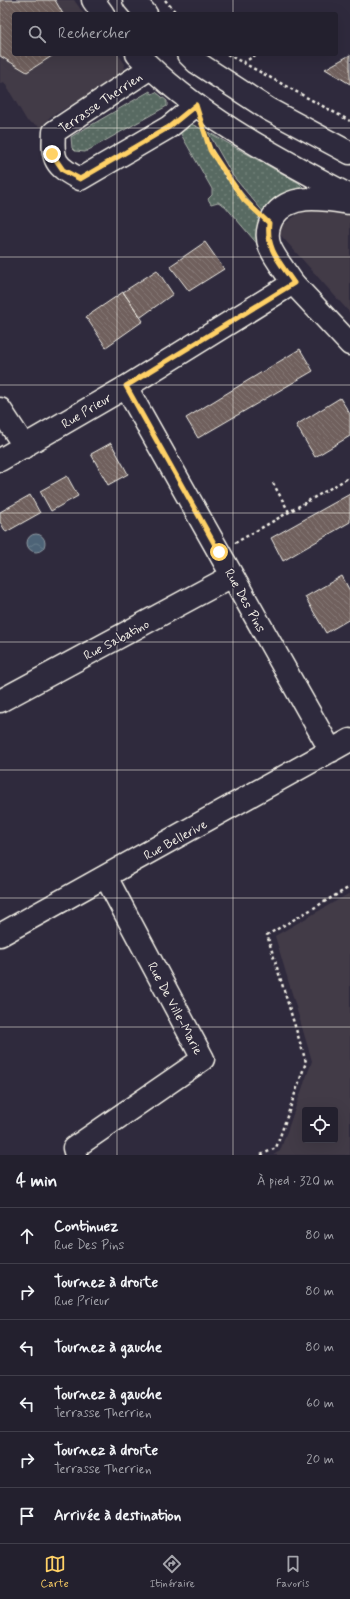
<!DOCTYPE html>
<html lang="fr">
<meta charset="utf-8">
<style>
:root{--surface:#23202e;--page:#2b2836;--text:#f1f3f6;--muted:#a3a3aa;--line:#403e4a;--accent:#ffd166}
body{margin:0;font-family:Mynerve,sans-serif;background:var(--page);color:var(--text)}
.controls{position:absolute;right:12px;bottom:12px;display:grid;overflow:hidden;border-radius:4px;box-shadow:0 4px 16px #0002}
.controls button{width:36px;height:36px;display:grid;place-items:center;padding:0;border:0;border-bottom:1px solid var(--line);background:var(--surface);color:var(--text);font:20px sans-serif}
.stop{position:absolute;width:12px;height:12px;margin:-9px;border:3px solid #ffd166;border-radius:50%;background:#fff}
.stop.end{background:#ffd166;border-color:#fff;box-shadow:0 1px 4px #0008}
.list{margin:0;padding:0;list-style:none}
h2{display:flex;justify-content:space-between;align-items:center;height:52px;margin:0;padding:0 16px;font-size:17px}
h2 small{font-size:13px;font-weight:400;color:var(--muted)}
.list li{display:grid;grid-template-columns:26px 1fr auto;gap:12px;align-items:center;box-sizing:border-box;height:56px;padding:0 16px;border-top:1px solid var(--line)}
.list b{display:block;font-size:15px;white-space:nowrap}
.list p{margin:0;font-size:13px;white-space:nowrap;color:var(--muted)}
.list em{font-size:13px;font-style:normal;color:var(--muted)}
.icon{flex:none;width:22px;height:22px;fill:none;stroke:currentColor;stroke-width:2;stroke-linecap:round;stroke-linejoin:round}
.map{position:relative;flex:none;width:350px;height:1155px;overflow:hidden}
.search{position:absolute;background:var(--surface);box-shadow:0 4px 16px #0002;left:12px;right:12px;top:12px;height:44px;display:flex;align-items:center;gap:10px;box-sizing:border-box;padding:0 14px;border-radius:4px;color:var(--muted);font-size:15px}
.sheet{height:388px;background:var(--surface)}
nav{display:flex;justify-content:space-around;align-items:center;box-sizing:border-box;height:56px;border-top:1px solid var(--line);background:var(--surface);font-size:11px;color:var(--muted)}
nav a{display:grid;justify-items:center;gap:2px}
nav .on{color:var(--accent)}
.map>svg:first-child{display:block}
</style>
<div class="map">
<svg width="350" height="1155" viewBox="0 0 350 1155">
<defs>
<pattern id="green-dots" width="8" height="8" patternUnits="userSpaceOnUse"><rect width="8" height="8" fill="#596a62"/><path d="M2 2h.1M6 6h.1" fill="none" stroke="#718078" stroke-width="1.8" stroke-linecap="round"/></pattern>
<pattern id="water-waves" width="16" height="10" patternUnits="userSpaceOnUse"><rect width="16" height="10" fill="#4d6477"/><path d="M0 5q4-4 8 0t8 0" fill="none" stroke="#677b8a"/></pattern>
<pattern id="building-back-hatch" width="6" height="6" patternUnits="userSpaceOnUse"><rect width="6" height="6" fill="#6f605d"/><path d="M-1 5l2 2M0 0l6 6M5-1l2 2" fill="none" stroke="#847774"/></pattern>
</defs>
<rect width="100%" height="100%" fill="#2f2a3d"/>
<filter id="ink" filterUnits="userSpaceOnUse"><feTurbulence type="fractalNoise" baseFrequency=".025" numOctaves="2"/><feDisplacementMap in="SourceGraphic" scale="8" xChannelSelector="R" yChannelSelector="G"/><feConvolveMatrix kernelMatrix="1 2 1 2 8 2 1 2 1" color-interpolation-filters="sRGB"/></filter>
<g filter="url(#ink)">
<path fill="#423a47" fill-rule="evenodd" d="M0,0H74L84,14H14V54H118L125,64L124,75L50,117L41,127L27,121L4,82L0,84Z
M313,203L350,212V313L276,230Z
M350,893V1155H273L280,1151L312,1061L275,936ZM305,1110H335V1140H305Z"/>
<path fill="url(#green-dots)" stroke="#a6aea5" d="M150,91L152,94L156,92L167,101V106L85,152L75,151L72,148L71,137L74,135Z
M191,124L202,129L209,144L231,180L263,217L271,260L225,206L218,202L211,204L208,199L212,195V189L178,129Z
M208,132L299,183L305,189L265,214L233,176Z"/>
<path fill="url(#water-waves)" stroke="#909ca4" d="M27 543a9 9 0 1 1 18 0a9 9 0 1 1-18 0Z"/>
<path fill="url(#building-back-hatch)" stroke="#f4f1e8" d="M0,0H55L63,14H14V54H55L27,72L0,56Z
M350,55V84L325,69Z
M205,242L224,269L189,291L170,266Z
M157,270L173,294L141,317L123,292Z
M123,292L143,321L106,347L86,317Z
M300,349L313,371L198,438L186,418Z
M340,398L350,414V436L315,457L296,425Z
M111,443L128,474L108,485L91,454Z
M67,476L78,496L51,511L40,491Z
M350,494V522L283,561L271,538Z
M30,495L40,513L6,532L0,522V512Z
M342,576L350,591V619L326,633L305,597Z"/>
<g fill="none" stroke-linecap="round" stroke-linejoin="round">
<defs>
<path id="minor" d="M150,68L54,132C52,161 55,166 80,179L169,127L196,105
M126,387L331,751
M0,409L25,447
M0,460L126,387L293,283L350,344
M0,701L232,576
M0,935L350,740
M76,1155L74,1148L203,1059L106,877"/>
<path id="major" d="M93,0L103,14
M134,0L146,14
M137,54C197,116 275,156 350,196
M188,54L196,62L268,109L350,153
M293,283C286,272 275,259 270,247C266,237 268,226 273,217C290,192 324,199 350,203"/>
</defs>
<use href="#minor" stroke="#f4f1e8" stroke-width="25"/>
<use href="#major" stroke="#f4f1e8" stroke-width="25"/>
<path stroke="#f4f1e8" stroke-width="2.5" stroke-dasharray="3 3" stroke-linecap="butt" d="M165,0L177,14
M227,54L350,121
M243,63L257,54
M205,134C213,161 235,192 256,211
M273,483L289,512
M235,543L350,477
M261,1155L276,1148L306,1062L267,935L350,887"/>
<use href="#minor" stroke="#2f2a3d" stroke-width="22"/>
<use href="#major" stroke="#2f2a3d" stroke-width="22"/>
</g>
</g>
<g fill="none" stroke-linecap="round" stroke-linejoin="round" filter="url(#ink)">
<path stroke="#ffd166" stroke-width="5" d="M52,154L63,170L80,179L169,127L196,105L210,150L244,200L269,223C266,250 280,262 294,283L126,386L219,552"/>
</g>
<path fill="none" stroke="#f4f1e8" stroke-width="1" stroke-opacity="0.55" d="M117,0V14M233,0V14M117,54V1155M233,54V1155M0,128H350M0,257H350M0,385H350M0,513H350M0,642H350M0,770H350M0,898H350M0,1027H350"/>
<g text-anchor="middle" stroke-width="3" stroke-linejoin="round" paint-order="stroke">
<g font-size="13" fill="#f4f1e8" stroke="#2f2a3d">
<text transform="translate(100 102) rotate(-34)" y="5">Terrasse Therrien</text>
<text transform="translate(86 410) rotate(-31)" y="5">Rue Prieur</text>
<text transform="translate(246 600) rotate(61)" y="5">Rue Des Pins</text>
<text transform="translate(116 639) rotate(-28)" y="5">Rue Sabatino</text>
<text transform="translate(175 839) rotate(-29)" y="5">Rue Bellerive</text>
<text transform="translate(176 1008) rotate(62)" y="5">Rue De Ville-Marie</text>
</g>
</g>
</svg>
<div class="controls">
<button><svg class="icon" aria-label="locate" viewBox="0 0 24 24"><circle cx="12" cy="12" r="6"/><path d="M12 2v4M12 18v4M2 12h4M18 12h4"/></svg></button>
</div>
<div class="stop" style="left:219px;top:552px"></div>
<div class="stop end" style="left:52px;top:154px"></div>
<div class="search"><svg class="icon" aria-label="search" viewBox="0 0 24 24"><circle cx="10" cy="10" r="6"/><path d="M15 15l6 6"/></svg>Rechercher</div>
</div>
<section class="sheet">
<h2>4 min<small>À pied · 320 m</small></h2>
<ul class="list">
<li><svg class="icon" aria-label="ahead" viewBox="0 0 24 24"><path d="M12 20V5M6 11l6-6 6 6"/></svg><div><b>Continuez</b><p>Rue Des Pins</p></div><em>80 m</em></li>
<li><svg class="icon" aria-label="right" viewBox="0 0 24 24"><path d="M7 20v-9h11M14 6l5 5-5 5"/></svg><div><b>Tournez à droite</b><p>Rue Prieur</p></div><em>80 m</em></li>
<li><svg class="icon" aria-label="left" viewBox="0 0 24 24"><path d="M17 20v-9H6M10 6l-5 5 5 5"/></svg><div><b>Tournez à gauche</b></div><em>80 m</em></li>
<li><svg class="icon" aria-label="left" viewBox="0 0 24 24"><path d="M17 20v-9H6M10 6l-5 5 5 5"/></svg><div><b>Tournez à gauche</b><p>Terrasse Therrien</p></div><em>60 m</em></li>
<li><svg class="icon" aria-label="right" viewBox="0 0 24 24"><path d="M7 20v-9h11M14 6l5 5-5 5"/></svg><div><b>Tournez à droite</b><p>Terrasse Therrien</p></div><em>20 m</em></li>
<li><svg class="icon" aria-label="arrive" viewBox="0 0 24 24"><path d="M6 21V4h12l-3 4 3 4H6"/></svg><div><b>Arrivée à destination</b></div></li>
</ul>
</section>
<nav>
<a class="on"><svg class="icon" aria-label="map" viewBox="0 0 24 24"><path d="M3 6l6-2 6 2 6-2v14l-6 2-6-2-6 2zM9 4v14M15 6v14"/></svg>Carte</a>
<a><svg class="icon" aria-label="directions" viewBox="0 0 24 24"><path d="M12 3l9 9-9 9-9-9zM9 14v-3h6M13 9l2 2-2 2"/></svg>Itinéraire</a>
<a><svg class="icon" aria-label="saved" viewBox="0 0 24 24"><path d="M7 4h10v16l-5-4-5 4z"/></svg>Favoris</a>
</nav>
